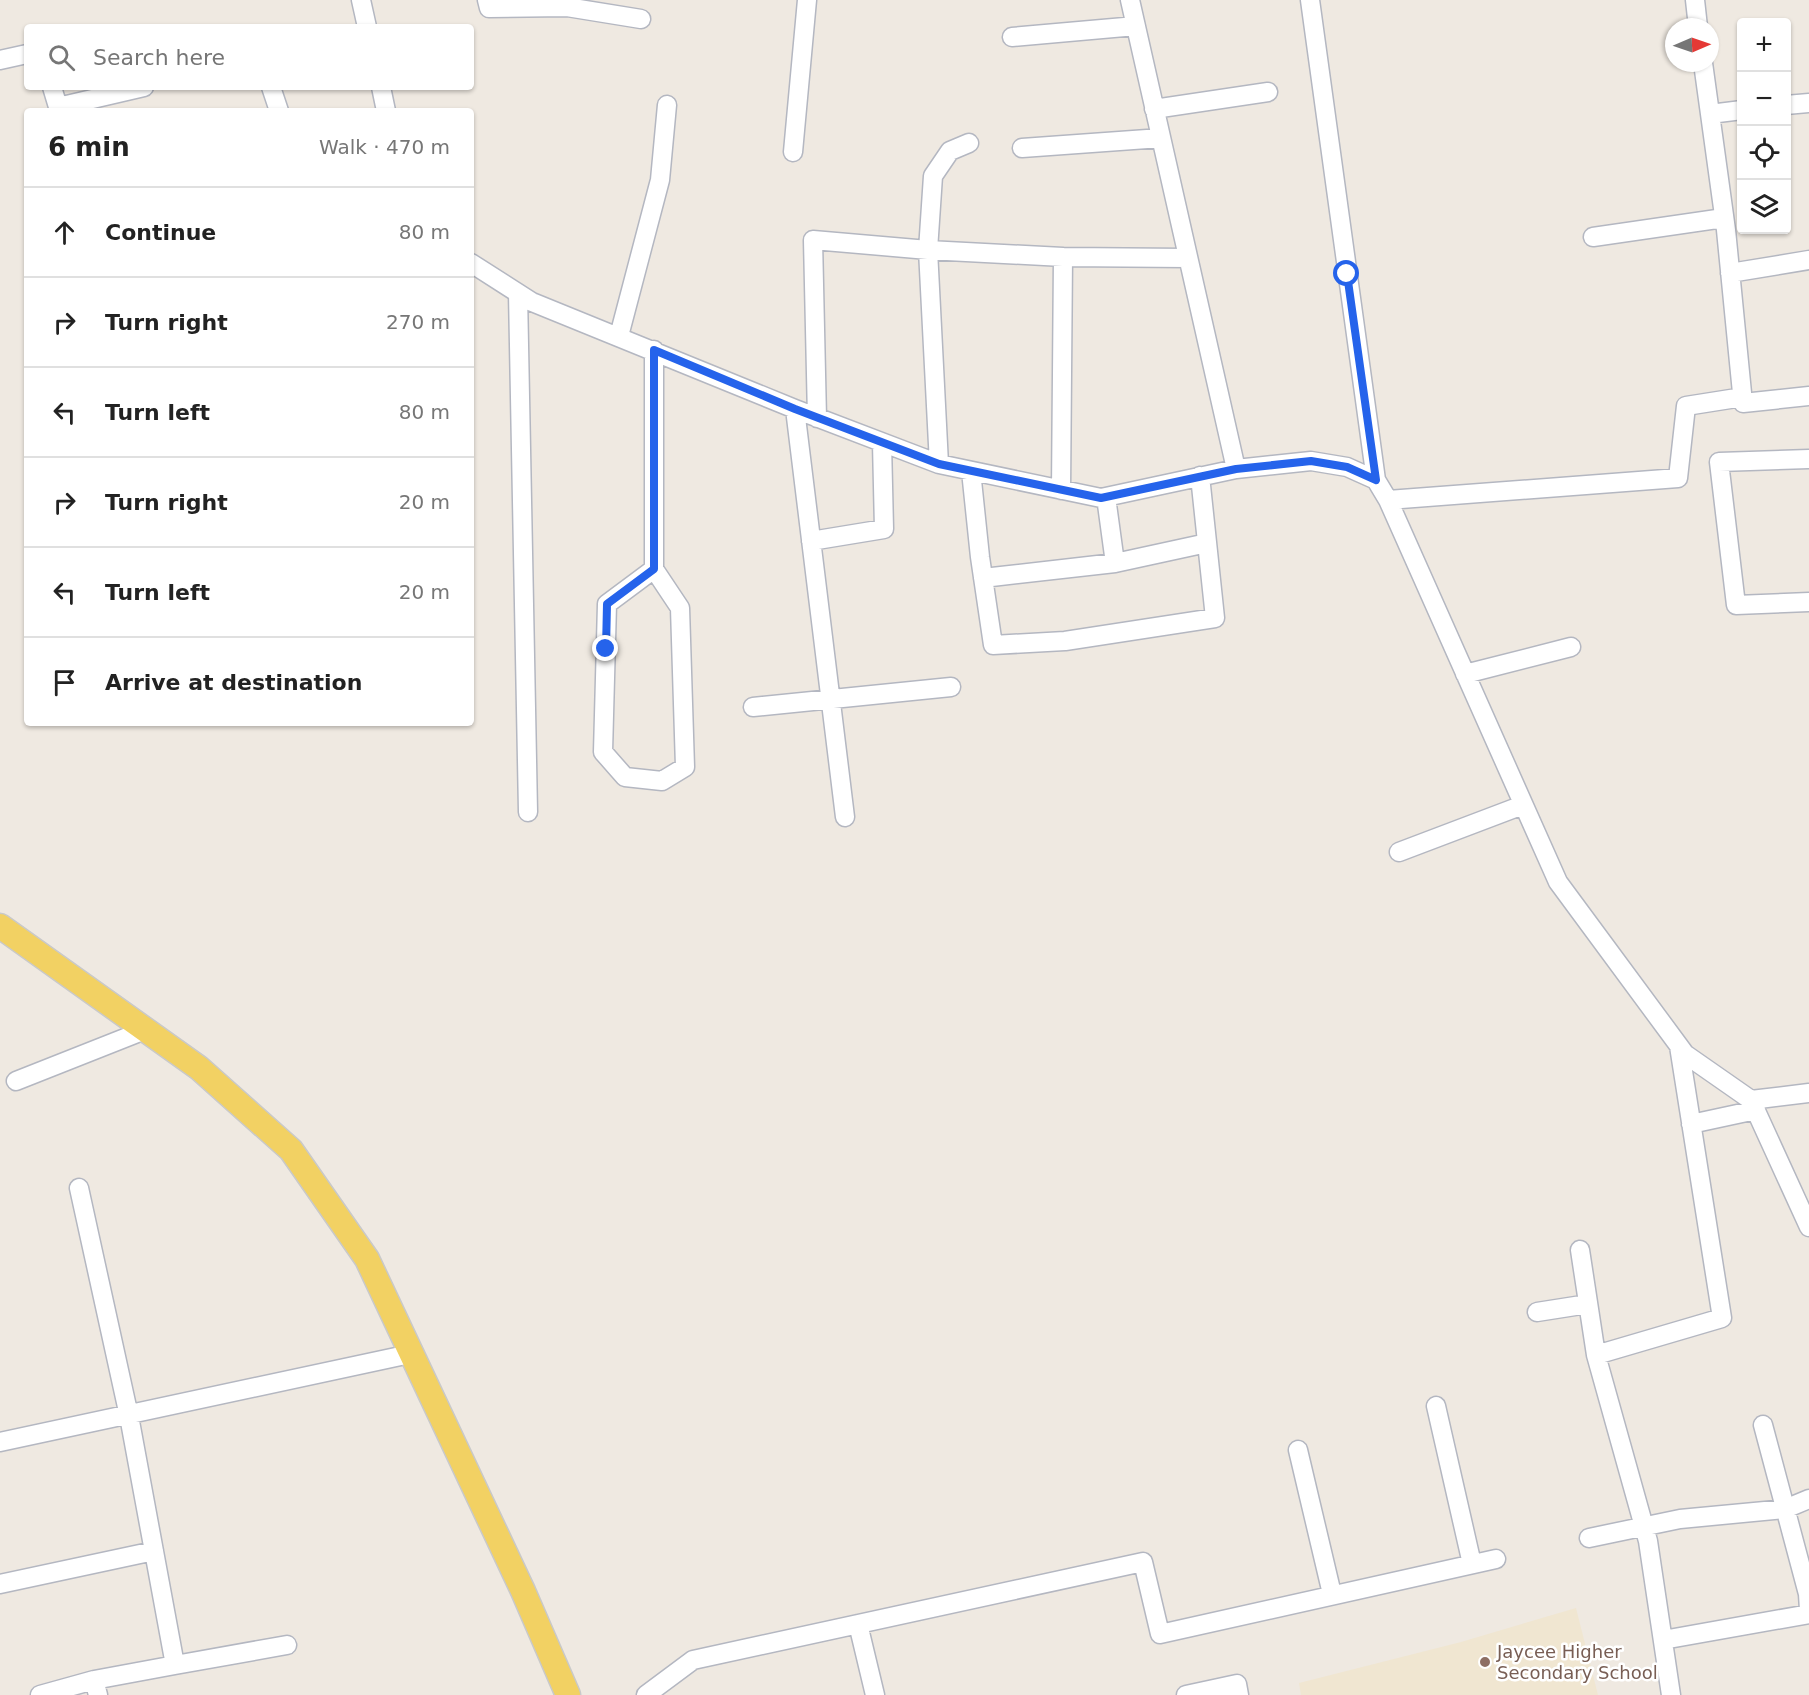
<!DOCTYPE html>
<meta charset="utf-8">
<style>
:root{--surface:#fff;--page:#f6f6f6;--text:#222;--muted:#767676;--line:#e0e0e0}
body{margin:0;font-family:"DejaVu Sans",sans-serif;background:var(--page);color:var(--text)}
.controls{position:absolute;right:18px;top:18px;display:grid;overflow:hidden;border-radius:6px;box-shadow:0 2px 4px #0004}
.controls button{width:54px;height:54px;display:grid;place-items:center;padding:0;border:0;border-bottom:2px solid var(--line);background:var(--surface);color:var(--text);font:30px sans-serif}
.compass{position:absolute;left:1665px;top:18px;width:54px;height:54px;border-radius:50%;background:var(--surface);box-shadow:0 2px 4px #0004;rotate:88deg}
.stop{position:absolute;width:18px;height:18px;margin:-14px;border:4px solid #2563eb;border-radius:50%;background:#fff}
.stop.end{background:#2563eb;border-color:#fff;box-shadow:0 2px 6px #0008}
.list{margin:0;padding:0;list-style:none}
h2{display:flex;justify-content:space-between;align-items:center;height:78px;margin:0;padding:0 24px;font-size:26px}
h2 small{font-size:20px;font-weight:400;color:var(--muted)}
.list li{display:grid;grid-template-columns:39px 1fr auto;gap:18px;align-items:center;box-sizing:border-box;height:90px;padding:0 24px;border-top:2px solid var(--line)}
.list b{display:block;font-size:22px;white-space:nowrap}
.list em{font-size:20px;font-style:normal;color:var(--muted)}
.icon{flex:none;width:33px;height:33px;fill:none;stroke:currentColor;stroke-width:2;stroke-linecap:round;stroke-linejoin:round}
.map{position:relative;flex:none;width:1809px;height:1695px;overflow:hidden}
.search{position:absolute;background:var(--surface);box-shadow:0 2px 4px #0004;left:24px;top:24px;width:450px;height:66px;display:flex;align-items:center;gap:15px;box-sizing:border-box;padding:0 21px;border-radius:6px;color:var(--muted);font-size:22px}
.panel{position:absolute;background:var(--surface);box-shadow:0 2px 4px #0004;left:24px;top:108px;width:450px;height:618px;border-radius:6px}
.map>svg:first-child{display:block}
</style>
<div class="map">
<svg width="1809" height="1695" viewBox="0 0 1809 1695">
<rect width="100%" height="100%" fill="#efe9e1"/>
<path fill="#f0e6d1" d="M1576,1608L1598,1695H1301L1299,1683L1461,1642Z"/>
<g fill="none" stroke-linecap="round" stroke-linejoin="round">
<defs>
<path id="minor" d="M361,0L367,27
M487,0L489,8L567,7L641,19
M1130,0L1236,469
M1310,0L1376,480
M1695,0L1698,27
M1012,37L1136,26
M0,60L27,54
M1703,63L1726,230L1743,403L1809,396
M52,87L58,107L144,87
M271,87L279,111
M381,87L386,111
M1786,105L1809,103
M1154,109L1268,92
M1710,114L1742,110
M1022,148L1161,138
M793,152L807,0
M1593,237L1724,218
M1063,257L1188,258
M471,263L532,302L795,409L939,464L1101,498L1236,469L1311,461L1347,467L1376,480L1388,500L1678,478L1686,406L1743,397
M1730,273L1809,260
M518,293L528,812
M619,336L660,180L667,105
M795,409L845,817
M817,418L813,240L928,250L1063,257L1061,490
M1809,459L1719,462L1736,605L1809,602
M939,464L928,250L933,176L950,151L969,143
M971,471L980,557L993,645L1065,641L1215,618L1200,476
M1106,497L1115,563
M1388,500L1558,882L1685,1054L1751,1100L1809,1227
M811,541L884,529L882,443
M654,569L607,604L603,752L625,777L662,781L685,767L680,608L654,569V350
M983,578L1115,563L1207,543
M1465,674L1571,647
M753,707L951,687
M1399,852L1523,805
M16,1081L145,1030
M1751,1100L1809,1093
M1691,1124L1756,1110
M79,1188L129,1416L175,1665L94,1680L98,1695
M1580,1250L1596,1355L1648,1541L1671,1695
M1537,1312L1588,1304
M1596,1355L1722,1318L1679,1046
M1436,1406L1472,1564
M1763,1425L1808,1594L1809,1610
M0,1442L410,1354
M1298,1450L1332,1594
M1589,1538L1680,1519L1785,1509L1809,1499
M0,1584L154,1551
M858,1624L875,1695
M1663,1640L1809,1614
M175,1665L287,1645
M40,1695L94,1680
M646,1695L693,1660L1143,1562L1160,1634L1496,1559
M1186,1695L1237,1684L1239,1695"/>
<path id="major" d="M0,926L199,1068L291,1150L367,1259L523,1591L568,1695"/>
</defs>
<use href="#minor" stroke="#b4b7c1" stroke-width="21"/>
<use href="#major" stroke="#c9c9c9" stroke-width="27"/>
<use href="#minor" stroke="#fff" stroke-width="18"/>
<use href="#major" stroke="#f2d163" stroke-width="24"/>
</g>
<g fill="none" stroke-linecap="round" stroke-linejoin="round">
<path stroke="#2563eb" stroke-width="8" d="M606,649L607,604L654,569V350L795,409L939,464L1101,498L1236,469L1311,461L1347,467L1376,480L1347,274"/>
</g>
<circle fill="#8d6e63" stroke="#fff" stroke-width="2" cx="1485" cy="1662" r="6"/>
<g text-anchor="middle" stroke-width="5" stroke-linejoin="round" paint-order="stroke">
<g font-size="18" fill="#785e54" stroke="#fff" text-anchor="start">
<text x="1497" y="1658">Jaycee Higher<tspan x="1497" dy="21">Secondary School</tspan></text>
</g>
</g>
</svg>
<div class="controls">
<button>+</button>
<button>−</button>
<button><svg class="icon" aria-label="locate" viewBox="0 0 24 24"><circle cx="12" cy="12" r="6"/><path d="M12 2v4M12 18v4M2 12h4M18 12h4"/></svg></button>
<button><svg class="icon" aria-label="layers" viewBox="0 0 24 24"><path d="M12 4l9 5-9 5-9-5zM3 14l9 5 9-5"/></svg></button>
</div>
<svg class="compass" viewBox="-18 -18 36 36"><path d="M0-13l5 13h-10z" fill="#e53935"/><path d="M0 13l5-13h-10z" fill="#767676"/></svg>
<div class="stop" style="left:1347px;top:274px"></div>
<div class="stop end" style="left:606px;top:649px"></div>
<div class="search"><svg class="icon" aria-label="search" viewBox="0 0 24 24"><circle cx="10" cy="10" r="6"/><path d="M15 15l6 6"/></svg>Search here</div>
<section class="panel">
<h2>6 min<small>Walk · 470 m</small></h2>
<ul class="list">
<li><svg class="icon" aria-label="ahead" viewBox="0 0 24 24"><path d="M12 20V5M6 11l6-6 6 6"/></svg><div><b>Continue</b></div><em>80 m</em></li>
<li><svg class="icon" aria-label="right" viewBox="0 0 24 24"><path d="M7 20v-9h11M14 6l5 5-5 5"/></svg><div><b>Turn right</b></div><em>270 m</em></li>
<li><svg class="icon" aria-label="left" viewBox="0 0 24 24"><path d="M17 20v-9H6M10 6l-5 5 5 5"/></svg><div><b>Turn left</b></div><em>80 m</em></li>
<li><svg class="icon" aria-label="right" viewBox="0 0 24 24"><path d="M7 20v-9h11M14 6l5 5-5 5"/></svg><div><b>Turn right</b></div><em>20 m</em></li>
<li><svg class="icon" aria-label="left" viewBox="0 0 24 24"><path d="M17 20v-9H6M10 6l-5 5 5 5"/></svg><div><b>Turn left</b></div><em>20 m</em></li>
<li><svg class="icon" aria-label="arrive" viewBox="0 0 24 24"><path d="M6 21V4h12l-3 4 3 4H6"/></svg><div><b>Arrive at destination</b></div></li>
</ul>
</section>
</div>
